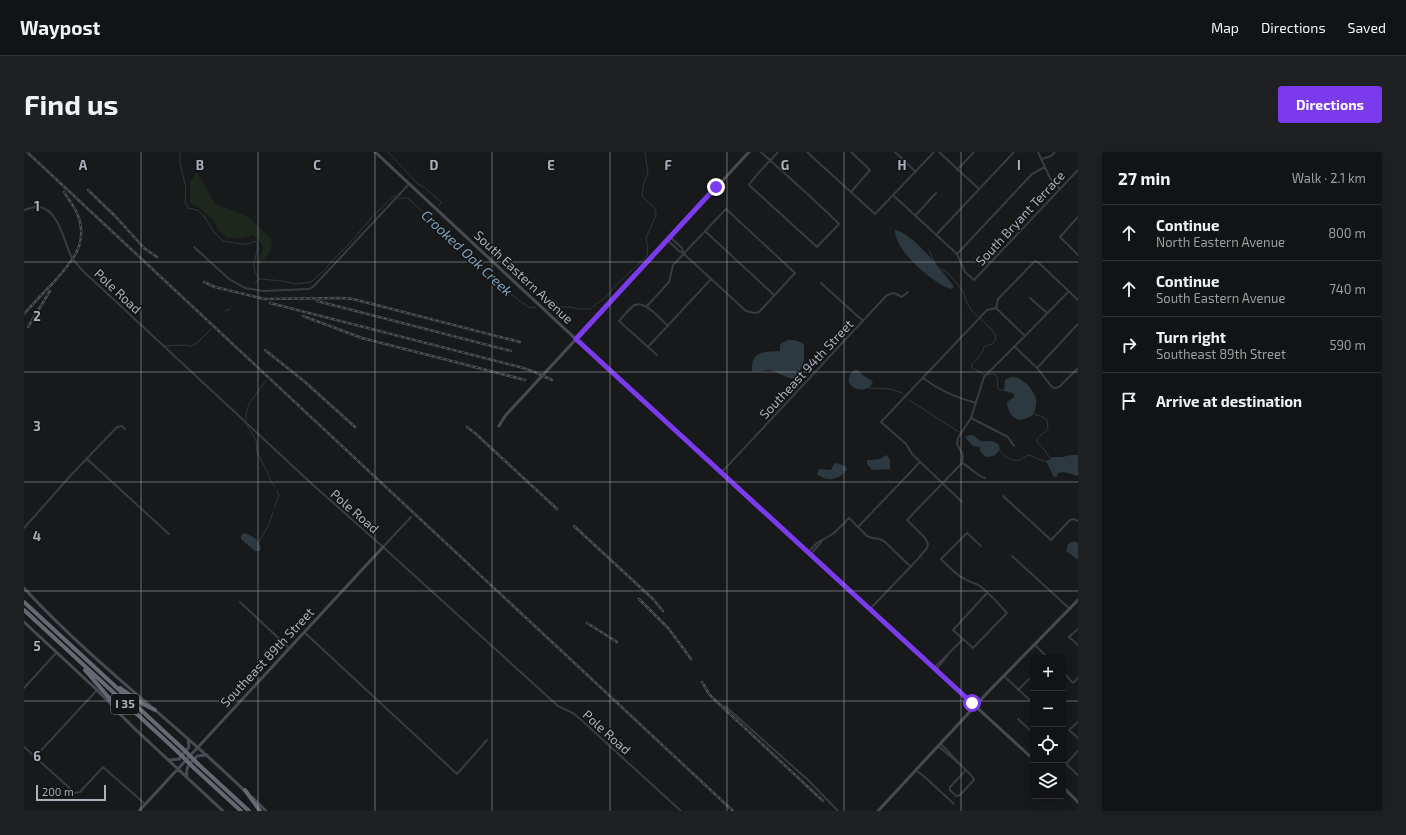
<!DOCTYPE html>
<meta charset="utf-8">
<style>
:root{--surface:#121314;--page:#1f2022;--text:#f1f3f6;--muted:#9c9ea0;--line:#313234;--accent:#7c3aed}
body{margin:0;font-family:"Exo 2",sans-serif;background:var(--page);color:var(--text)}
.controls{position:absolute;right:12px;bottom:12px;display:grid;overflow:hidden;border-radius:4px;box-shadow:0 2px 10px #0003}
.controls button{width:36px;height:36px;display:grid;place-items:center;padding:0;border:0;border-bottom:1px solid var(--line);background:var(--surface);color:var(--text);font:20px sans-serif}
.scale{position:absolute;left:12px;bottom:10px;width:70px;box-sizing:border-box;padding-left:4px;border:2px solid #aab1bc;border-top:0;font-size:11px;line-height:14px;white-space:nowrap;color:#aab1bc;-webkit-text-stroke:3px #131416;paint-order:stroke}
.stop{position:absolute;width:12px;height:12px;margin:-9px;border:3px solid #7c3aed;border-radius:50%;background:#fff}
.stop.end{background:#7c3aed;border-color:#fff;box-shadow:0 1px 4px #0008}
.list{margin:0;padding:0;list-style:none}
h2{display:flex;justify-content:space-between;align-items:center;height:52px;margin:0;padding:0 16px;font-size:17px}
h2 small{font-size:13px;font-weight:400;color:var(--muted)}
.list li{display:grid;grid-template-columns:26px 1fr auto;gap:12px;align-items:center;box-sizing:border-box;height:56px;padding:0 16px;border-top:1px solid var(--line)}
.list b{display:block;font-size:15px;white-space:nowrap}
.list p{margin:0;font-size:13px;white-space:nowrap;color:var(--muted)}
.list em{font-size:13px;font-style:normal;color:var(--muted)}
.icon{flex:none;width:22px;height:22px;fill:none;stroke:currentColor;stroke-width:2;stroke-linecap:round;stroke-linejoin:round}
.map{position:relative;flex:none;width:1054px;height:659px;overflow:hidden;border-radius:4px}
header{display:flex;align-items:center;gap:24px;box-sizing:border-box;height:56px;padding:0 20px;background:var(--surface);border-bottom:1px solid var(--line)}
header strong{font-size:19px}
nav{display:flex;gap:22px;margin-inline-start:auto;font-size:14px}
.intro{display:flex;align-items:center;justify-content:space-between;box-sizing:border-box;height:96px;padding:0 24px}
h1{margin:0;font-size:28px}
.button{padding:10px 18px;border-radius:4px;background:var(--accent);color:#fff;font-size:14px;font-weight:700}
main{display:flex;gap:24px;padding:0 24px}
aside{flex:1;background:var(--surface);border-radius:4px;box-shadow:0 2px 10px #0003}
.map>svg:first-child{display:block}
</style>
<header>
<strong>Waypost</strong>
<nav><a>Map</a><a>Directions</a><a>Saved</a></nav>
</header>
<div class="intro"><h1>Find us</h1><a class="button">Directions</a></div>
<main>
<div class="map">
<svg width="1054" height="659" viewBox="0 0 1054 659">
<rect width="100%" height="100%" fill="#18191b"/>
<path fill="#1e271e" d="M173,20L191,52L216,61L228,68L247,87L248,95L243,104L233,115L239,95L235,88L228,83L218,86H203L193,76L188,66L174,55L166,51V30Z"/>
<path fill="#2d3941" d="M871,78C888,80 920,121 930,135L928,137C910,133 870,98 871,78Z
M764,188H771L780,192V208L773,227L765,226L746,218L729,220L728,218C727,198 741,200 756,199V192Z
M830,218H834L840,224L849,229C845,246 812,235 830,218Z
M987,225C997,224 1010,237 1012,247C1013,253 1011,257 1010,262C1007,264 1004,266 1001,267C990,271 983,259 983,250L990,245V242L988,241L980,239L981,228Z
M946,283C951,283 951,285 955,288C964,292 965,285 975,293L976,298L970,304L962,305L956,299V295L949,294L941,285Z
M863,303L866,308V317L848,318L843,312V308L856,307Z
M1048,303H1054V324L1040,320L1034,321L1033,324L1030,325L1022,309L1025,308L1029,305H1038Z
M813,311L821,314L823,317C816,328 803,331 793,322L795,317L807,318L810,312Z
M220,381C228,383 236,389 237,397L235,399H231L217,387V384Z
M1050,389L1054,391V408L1042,399L1044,392Z"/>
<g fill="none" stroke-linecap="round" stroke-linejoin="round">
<path stroke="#2d3941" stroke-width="1" d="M156,0V11L162,36L161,50L164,56L173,58L180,64L189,79L199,89L218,92H224L231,89L233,91C235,99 229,107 230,116C230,120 234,123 235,127
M364,0L394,32L401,36L417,50L415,54
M375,46H384L477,135L503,154L507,156L512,155
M406,66L410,60
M905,98L911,111
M917,117L925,122L928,126L939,139L943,151L948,159L968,178L971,183L972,187L968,192L960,195L958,201L948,212V216L961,223L971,222L973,225L974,237L975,238H980
M236,127L259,129L272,132L287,130L302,117L307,110L325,92L347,66L367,46L371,44
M231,131L235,127
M517,150L529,155H546L554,157H566L583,144L590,135L623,104L624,95L622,86L632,63C633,54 623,51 618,44L620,31L624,21L621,0
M201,159L206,157
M141,194L160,193L167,194L173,191L187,177
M845,236L866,237L878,241
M885,248L935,280
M1010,262L1017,264L1023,268L1024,277C1020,282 1013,283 1013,290L1020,297L1026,306
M222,268C221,250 233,243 242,228
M222,272L232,288L233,300L244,321L247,330L251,335
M976,299C980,305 988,310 996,308C1000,306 1002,304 1005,303L1022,310
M250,356L255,343L253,338
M245,372L249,360
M235,390L244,374"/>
<path stroke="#393b41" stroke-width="2" d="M737,0C763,24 790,47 815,72L793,95L725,33C733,21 744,11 754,0
M783,0L851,62L910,0
M871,0L892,20
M915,0L955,37
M1014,0L1026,26L1036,37
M1018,7L1027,4L1031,0
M933,18L950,0
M827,40L846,18L827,0
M870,44L933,102L941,120L950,128L1054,18
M0,58C5,57 10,54 15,55C35,57 40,91 48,106C54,115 63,123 72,131L288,332L359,395L534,554L549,561L555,566L657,659
M891,64L912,41
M1054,65L1036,85L1054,103
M681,79L750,143
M912,83L990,0
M643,88L655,99L659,101
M170,95L205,127L221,136L240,139L285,137L290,134L385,32
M933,102L1008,22L1021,15
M797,131L839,169
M1006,146L1023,161
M623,154L645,130L649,113L702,57L771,121L735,160L730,161L722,159L660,102L658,96L646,85
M972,156L974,147L1011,109L1015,111L1054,148
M1001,184L1045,139
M624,195L687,127
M991,195L1013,216L1028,235L1031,236L1035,235L1054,216
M633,203L595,169C600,164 605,156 611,153C621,148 637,168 644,174
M1013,216L1054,172
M899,226C915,238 933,246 952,251
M947,266L984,285L990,294
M63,307L145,382
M697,321L863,143L870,141L878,145L884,140
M979,344L1027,388L1046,368L1050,367L1054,369
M938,350L888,302L882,292L857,270L963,158L972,156L1001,184L960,225L947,266L934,286L933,292L939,303L938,311
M835,374L896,310
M0,376L48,322L93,275L98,274L101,277
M957,394L943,381L917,407C924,414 931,422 939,426C944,430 950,430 956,434C966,442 975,452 983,461L949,496L929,478L963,441
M359,395L387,365
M784,400L793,391L810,381L825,366L843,384L848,386L856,387L861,390L887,415
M787,402L798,389
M988,404L1046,457
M216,450L265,496
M846,457L893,408L903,396L904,392L901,386L883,368L938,311C947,315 952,324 961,326
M1054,477L1045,485L1054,493
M280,480L433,622L463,588
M1011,493L1024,506
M910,516L939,487
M912,518L924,503
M1039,520L1049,531L1054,526
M980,524L1009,551
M0,536L33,500
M994,538L1005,527
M701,554L784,628L814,659
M994,567L1009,581
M1054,570L1045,578L1054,586
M917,592L938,614
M914,594C921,600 949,622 950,628L936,643L932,644L926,638V635L942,618
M0,595L51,641L56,640L79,615L121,652
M11,605L73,538
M1039,609L1054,623
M1039,615L1054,599
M892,618L903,627L930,652"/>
<path stroke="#474a51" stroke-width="3" d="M351,0L556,191L1009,607
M475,274L481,264L725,0
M0,436C68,510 150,570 222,640
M0,470L73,538L89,554
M93,559L112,578L199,659
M145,608L155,607L165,595L164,587
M163,625C161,614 166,612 173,604L183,603
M1039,635L1054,650
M228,645L242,659
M115,659L359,395
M854,659L965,539L1054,448"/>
<path stroke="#656972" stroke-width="4" d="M0,450L158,596
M0,458L154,600
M61,518L87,548L95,560
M96,536L119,552L131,558
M174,612L225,659
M170,616L217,659
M221,638L236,659"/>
<defs>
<path id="rail" d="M3,0L709,659
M64,38L92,65L120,96L133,105
M180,130L191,135L240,147L317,146L329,147L496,190
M293,149L487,199
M246,151L496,215L508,219L528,228
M0,162C9,152 18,142 28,132C47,111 66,92 53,61C50,54 44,47 40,40
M279,164L338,186L501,228
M4,175L26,139
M241,198L281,230L331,275
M443,275L452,282L533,357
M550,374L629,447L639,459
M615,447L645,477L667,507
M563,471L593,490
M678,530L685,542L692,549L799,649"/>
</defs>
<use href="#rail" stroke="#4c4f56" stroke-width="2.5"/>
<use href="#rail" stroke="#131416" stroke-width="1" stroke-dasharray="3" stroke-linecap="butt"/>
<path stroke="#656972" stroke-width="4" d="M158,596L174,612
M154,600L170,616"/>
</g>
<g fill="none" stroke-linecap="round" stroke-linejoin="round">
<path stroke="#7c3aed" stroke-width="5" d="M692,35L552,187L948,551"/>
</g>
<path fill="none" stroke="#aab1bc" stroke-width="1" stroke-opacity="0.55" d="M117,0V659M234,0V659M351,0V659M468,0V659M586,0V659M703,0V659M820,0V659M937,0V659M0,110H1054M0,220H1054M0,330H1054M0,439H1054M0,549H1009M1039,549H1054"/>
<g text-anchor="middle" stroke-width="3" stroke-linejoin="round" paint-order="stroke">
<rect fill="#131416" stroke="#7d828a" stroke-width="1" x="87" y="542" width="28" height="20" rx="3"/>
<g font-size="12" font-weight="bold" fill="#aab1bc">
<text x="101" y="556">I 35</text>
</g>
<g font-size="13" fill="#aab1bc" stroke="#131416">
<text transform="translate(996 66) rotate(-47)" y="5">South Bryant Terrace</text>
<text transform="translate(500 125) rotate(43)" y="5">South Eastern Avenue</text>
<text transform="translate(94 139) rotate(43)" y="5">Pole Road</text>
<text transform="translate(782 217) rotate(-47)" y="5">Southeast 94th Street</text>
<text transform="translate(331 359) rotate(41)" y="5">Pole Road</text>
<text transform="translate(243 505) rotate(-47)" y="5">Southeast 89th Street</text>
<text transform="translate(583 580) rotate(42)" y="5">Pole Road</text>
</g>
<g font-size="14" font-style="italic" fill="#7ea2ba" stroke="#131416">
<text transform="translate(443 101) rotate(43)" y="5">Crooked Oak Creek</text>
</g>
</g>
<g font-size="13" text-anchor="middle" font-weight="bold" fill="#aab1bc" stroke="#131416" stroke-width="3" stroke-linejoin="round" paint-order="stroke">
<text x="59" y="18">A</text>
<text x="176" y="18">B</text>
<text x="293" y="18">C</text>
<text x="410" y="18">D</text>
<text x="527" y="18">E</text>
<text x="644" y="18">F</text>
<text x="761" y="18">G</text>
<text x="878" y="18">H</text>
<text x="995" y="18">I</text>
<text x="13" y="59">1</text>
<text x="13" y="169">2</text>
<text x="13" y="279">3</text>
<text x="13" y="389">4</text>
<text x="13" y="499">5</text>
<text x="13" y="609">6</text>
</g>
</svg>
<div class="controls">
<button>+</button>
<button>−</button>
<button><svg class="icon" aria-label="locate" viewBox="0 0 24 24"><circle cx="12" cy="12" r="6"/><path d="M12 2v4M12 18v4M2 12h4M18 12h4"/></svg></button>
<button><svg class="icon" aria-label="layers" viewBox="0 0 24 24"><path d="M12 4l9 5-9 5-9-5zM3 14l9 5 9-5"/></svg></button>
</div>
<div class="scale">200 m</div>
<div class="stop" style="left:948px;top:551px"></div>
<div class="stop end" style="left:692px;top:35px"></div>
</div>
<aside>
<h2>27 min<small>Walk · 2.1 km</small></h2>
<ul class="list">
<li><svg class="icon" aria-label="ahead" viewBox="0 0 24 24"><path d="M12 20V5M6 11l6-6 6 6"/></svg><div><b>Continue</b><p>North Eastern Avenue</p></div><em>800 m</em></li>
<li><svg class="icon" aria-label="ahead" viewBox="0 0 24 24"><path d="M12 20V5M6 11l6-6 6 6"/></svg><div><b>Continue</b><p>South Eastern Avenue</p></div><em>740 m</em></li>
<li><svg class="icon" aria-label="right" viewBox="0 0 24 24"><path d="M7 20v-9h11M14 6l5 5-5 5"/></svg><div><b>Turn right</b><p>Southeast 89th Street</p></div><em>590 m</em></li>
<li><svg class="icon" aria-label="arrive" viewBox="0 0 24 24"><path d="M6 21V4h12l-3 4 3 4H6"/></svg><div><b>Arrive at destination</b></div></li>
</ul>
</aside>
</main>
